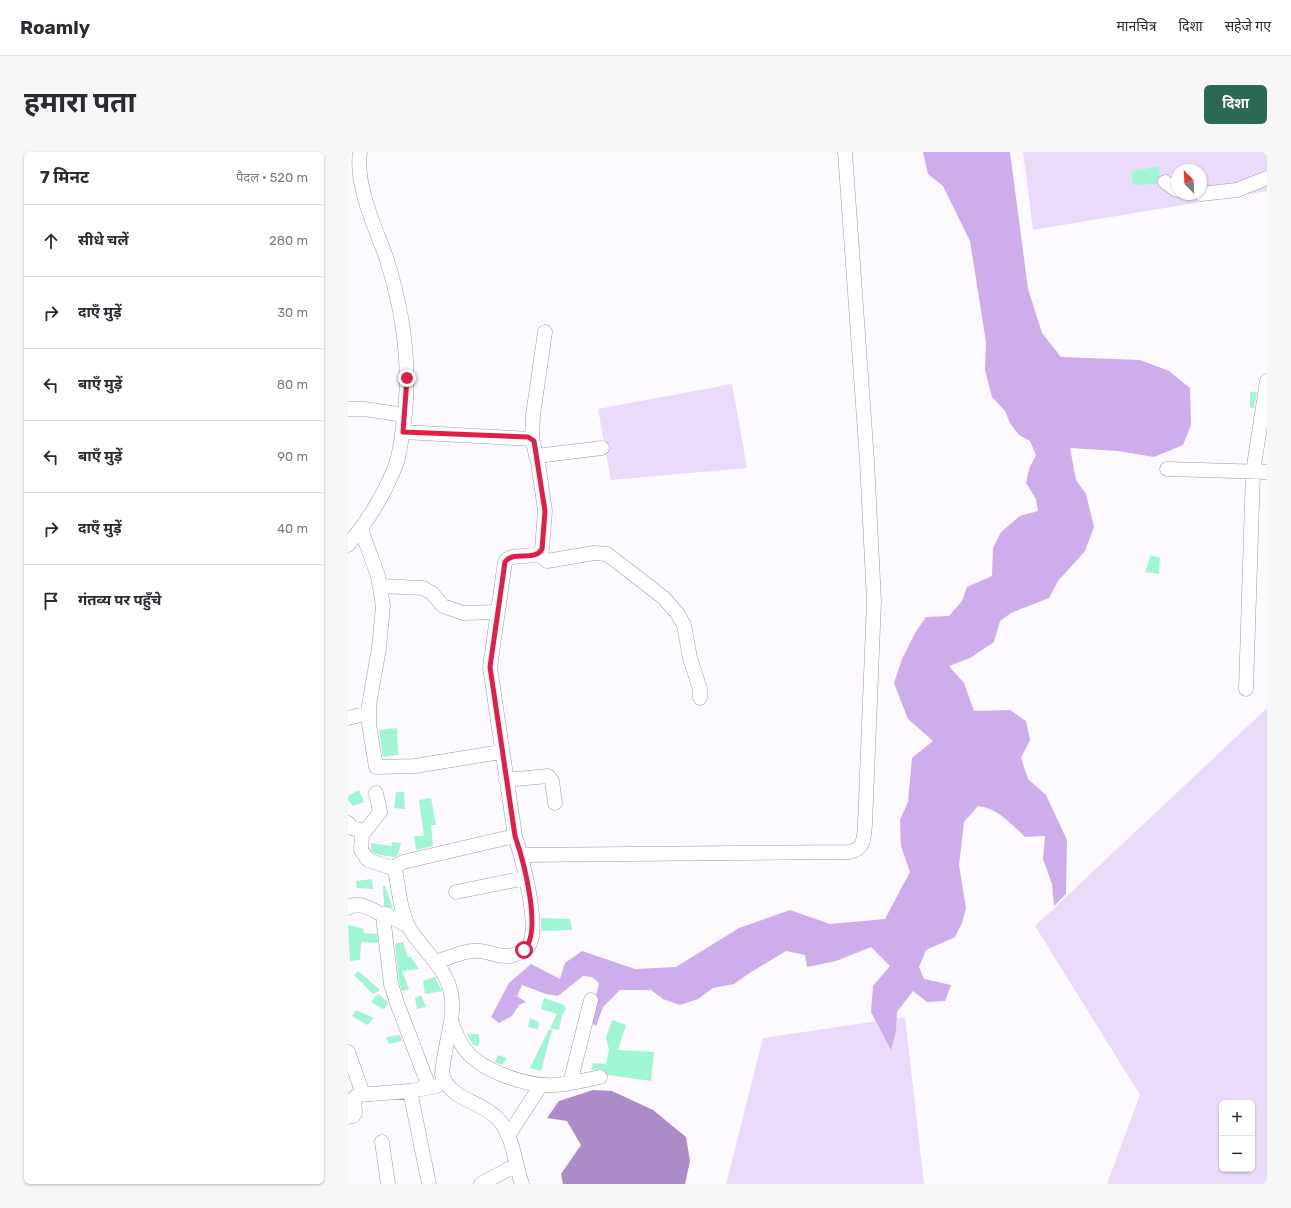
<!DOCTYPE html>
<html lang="hi">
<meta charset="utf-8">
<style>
:root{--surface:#fff;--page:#f7f7f7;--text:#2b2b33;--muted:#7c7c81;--line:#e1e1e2;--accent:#2b6954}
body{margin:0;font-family:Rubik,"Noto Sans Devanagari",sans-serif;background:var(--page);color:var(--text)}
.controls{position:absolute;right:12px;bottom:12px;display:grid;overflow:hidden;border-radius:6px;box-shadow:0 1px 3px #0004}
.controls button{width:36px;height:36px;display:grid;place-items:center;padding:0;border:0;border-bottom:1px solid var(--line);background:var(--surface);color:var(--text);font:20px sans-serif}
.compass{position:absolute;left:823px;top:12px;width:36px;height:36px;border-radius:50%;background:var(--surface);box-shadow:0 1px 3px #0004;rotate:336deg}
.stop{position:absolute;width:12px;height:12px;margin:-9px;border:3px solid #e11d48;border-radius:50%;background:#fff}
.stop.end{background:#e11d48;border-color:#fff;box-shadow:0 1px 4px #0008}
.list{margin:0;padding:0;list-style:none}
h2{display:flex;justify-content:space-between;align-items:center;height:52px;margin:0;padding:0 16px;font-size:17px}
h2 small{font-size:13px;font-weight:400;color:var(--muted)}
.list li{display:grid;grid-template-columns:26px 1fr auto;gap:12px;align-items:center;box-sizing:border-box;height:72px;padding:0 16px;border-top:1px solid var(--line)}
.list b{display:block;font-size:15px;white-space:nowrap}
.list em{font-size:13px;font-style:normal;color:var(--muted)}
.icon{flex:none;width:22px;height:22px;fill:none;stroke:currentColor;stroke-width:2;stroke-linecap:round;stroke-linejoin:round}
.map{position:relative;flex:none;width:919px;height:1032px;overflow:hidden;border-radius:6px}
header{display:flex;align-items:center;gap:24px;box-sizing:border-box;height:56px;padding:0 20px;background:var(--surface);border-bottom:1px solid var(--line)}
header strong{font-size:19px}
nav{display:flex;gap:22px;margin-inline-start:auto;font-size:14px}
.intro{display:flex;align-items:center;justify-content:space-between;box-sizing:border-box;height:96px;padding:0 24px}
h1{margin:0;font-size:28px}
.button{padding:10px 18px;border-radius:6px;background:var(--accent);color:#fff;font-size:14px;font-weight:700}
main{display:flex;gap:24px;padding:0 24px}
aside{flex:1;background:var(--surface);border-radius:6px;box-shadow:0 1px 3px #0004}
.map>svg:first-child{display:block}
</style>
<header>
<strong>Roamly</strong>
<nav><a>मानचित्र</a><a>दिशा</a><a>सहेजे गए</a></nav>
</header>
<div class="intro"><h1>हमारा पता</h1><a class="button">दिशा</a></div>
<main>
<aside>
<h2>7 मिनट<small>पैदल · 520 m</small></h2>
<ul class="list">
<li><svg class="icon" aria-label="ahead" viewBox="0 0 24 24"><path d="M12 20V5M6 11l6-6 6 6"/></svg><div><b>सीधे चलें</b></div><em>280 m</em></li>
<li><svg class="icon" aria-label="right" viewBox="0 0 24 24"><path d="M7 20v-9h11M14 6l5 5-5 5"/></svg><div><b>दाएँ मुड़ें</b></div><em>30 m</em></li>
<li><svg class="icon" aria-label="left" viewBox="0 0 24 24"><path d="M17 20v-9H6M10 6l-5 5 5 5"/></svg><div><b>बाएँ मुड़ें</b></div><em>80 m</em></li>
<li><svg class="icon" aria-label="left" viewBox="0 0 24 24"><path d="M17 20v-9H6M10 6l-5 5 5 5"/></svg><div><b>बाएँ मुड़ें</b></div><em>90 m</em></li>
<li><svg class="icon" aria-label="right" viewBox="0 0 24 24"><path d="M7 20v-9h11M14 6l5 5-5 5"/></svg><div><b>दाएँ मुड़ें</b></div><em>40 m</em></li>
<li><svg class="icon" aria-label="arrive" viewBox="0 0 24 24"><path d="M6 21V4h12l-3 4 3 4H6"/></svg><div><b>गंतव्य पर पहुँचे</b></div></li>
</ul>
</aside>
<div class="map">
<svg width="919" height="1032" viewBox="0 0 919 1032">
<rect width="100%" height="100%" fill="#fcfafe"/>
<path fill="#ebdbfb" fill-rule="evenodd" d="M675,0H919V39L685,78ZM829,18H853V42H829Z
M384,232L399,316L263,328L250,257Z
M919,556V1032H759L792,943L687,774ZM874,951H904V1017H874Z
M557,865L576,1032H378L415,886Z"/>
<path fill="#cdadeb" d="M575,0H662L680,137L694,181L713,205L792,208L821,219L842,236L843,273L835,293L806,305L770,299L722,296L728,328L738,342L746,375L737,399L710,429L701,446L663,461L652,469L646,490L622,506L601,514L616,531L626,559L662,558L678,569L682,588L673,606L680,627L698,643L719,688L718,742L706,754L704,732L695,707L697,684L677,685C663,672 650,656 630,654L616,670L611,713L618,756L614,771L607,785L578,798L571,815L576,827L603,833L597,849L579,850L565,839L549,860L548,879L543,898L523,860L525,834L542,814L523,795L488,809L459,815L457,803L438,799L403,820L386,832L365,836L350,847L332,853L315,847L303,838H272L255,855L248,874L239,867L247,848L251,831L244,825L235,824L210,844L198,842L174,833L169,844L178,850L171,853L164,864L151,871L143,865L161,831L183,812L212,827L217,811L234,799L287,817L328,815L391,776L442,758L482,772L537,767L562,720L553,694L552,668L560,650L564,606L585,589L560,567L546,531L554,507L567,481L578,465L601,464L614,449L619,435L644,424L645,396L653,380L672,364L690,359L688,347L678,331L681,317L688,303L682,289L671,283L662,271L657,259L644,245L637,218L638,190L622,89L595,34L580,22Z"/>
<path fill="#ab8cc8" d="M245,938L264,939L305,958L338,985L342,1009L337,1032H215L213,1022L233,993L219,969L199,966L211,949Z"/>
<path fill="#a0f5d5" d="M811,14L812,23L809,29V32L785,33L784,20Z
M902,240H909L906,256H902Z
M803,403L812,406L811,422L797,420Z
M49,576L50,603L35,605L31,578Z
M11,638L16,650L5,654L0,648V644Z
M48,640H56L57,657L46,656Z
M83,646L88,673H83L85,694L68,698L66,684H76L71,648Z
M44,690L53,691L50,703L47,705L32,703L25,701L23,698V691L44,694Z
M24,727L25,737L9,736L8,729Z
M35,734H37L45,756L36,754Z
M193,766L222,767L224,778L193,779Z
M0,773L16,777L15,781L29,782L30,791L13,790L12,808L2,809Z
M55,790L60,805H63L71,817L54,819L61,837L54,839L51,830L47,792Z
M10,819L32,838L25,842L6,823Z
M87,825L94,839L77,842L75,829Z
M30,842L39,849L40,852L35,857L23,850Z
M73,843L78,855L69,857L67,846Z
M196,846L216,853L218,857L214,863L211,878L202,876L209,862L193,857Z
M8,858L26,866L19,873L4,864Z
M182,866L191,870L190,877L180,875Z
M264,868L278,873L270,898L306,900L303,929L260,923L254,917L243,918L245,911L258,912L261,897L258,886Z
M201,877L204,878L193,919L182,916Z
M119,882H131V894L125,893Z
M52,883L54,889L41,892L38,885Z
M150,903L159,906L154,913L147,910Z"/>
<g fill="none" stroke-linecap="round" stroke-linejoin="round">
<defs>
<path id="minor" d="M817,30L829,38
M853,42L889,38L919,26
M0,257H16L57,263
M55,280L184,287
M188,304L254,296
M819,317L919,320
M13,377L30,424L35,454L31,496L21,553V572L28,615L67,614L153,600
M0,393C19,370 36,343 47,315C52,303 53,289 55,276C64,218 56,161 38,105C27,75 7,33 12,0
M192,400L194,405L199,409L246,401L259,402L316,446L329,461L336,473L342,506L352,537V546
M33,434L75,436L84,441L95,454L115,461L149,460
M898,537L905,320L919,229
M0,566L21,561
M158,628L200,624L204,629L207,651
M28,641L32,660L14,683L13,698L20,708L47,717
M0,671L4,676L16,679
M167,684L55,710L48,714L47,717C51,737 52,762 63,779C77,800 98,816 103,841C108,868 95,896 94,923C104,949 131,948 149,966C166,983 166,1010 174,1032
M174,703L501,700C517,697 516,685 517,672L526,449L519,309L497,0
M108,740L178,726
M0,756C9,747 26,759 35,763
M60,774L38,762L35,764L43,832L49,851L81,935
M88,810C101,806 118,797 132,799C142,800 151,805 162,804C169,802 179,799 182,791C191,770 174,706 167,684L142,515L157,410C165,398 187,410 194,397L197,359L190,310L184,287L185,263L197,180
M103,869C107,878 110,888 116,896C132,919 180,935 207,933C222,932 237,928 252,925
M0,900L15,942
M222,931L243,848
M62,939L81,1032
M0,965L5,964L7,961L6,946L10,943L62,939L89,934
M160,984L193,933
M34,990L40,1032
M133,1032L168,1013"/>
</defs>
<use href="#minor" stroke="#a197ab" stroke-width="15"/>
<use href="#minor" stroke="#fff" stroke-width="14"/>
</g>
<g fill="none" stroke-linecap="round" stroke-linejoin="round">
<path stroke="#e11d48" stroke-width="5" d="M59,226L55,280L180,285L186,289L197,359L194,397C187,410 165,398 157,410L142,515L167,684C175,707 195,780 176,798"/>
</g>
</svg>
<div class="controls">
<button>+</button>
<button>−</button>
</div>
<svg class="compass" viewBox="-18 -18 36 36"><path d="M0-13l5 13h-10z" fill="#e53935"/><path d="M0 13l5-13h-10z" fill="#7c7c81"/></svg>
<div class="stop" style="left:176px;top:798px"></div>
<div class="stop end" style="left:59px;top:226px"></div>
</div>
</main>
